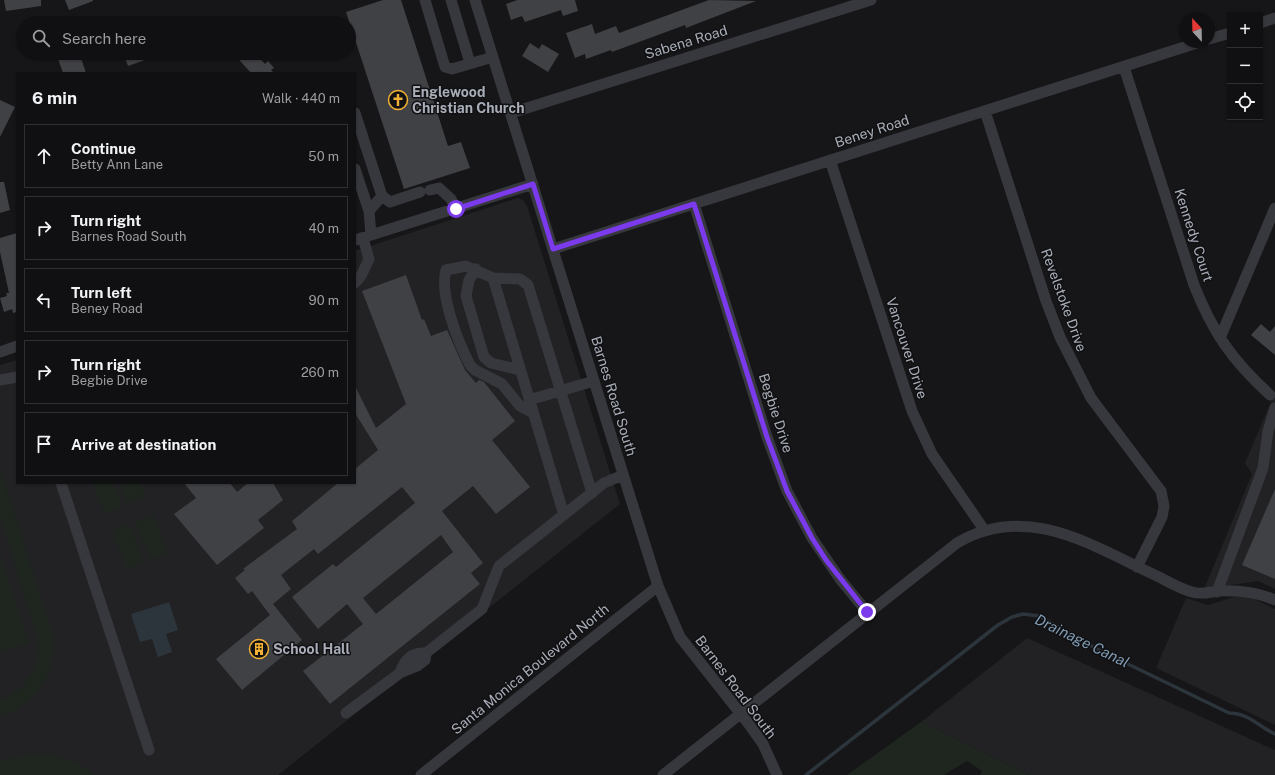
<!DOCTYPE html>
<meta charset="utf-8">
<style>
:root{--surface:#101012;--page:#19191b;--text:#f1f3f6;--muted:#9c9d9f;--line:#303032}
body{margin:0;font-family:"Public Sans",sans-serif;background:var(--page);color:var(--text)}
.controls{position:absolute;right:12px;top:12px;display:grid;overflow:hidden;border-radius:0px;box-shadow:0 1px 3px #0004}
.controls button{width:36px;height:36px;display:grid;place-items:center;padding:0;border:0;border-bottom:1px solid var(--line);background:var(--surface);color:var(--text);font:20px sans-serif}
.compass{position:absolute;left:1179px;top:12px;width:36px;height:36px;border-radius:50%;background:var(--surface);box-shadow:0 1px 3px #0004;rotate:338deg}
.stop{position:absolute;width:12px;height:12px;margin:-9px;border:3px solid #7c3aed;border-radius:50%;background:#fff}
.stop.end{background:#7c3aed;border-color:#fff;box-shadow:0 1px 4px #0008}
.list{margin:0;padding:0;list-style:none}
h2{display:flex;justify-content:space-between;align-items:center;height:52px;margin:0;padding:0 16px;font-size:17px}
h2 small{font-size:13px;font-weight:400;color:var(--muted)}
.list li{display:grid;grid-template-columns:26px 1fr auto;gap:12px;align-items:center;box-sizing:border-box;height:64px;margin:0 8px 8px;padding:0 8px;border:1px solid var(--line);border-radius:0px}
.list b{display:block;font-size:15px;white-space:nowrap}
.list p{margin:0;font-size:13px;white-space:nowrap;color:var(--muted)}
.list em{font-size:13px;font-style:normal;color:var(--muted)}
.icon{flex:none;width:22px;height:22px;fill:none;stroke:currentColor;stroke-width:2;stroke-linecap:round;stroke-linejoin:round}
.map{position:relative;flex:none;width:1275px;height:775px;overflow:hidden}
.search{position:absolute;background:var(--surface);box-shadow:0 1px 3px #0004;left:16px;top:16px;width:340px;height:44px;display:flex;align-items:center;gap:10px;box-sizing:border-box;padding:0 14px;border-radius:22px;color:var(--muted);font-size:15px}
.panel{position:absolute;background:var(--surface);box-shadow:0 1px 3px #0004;left:16px;top:72px;width:340px;height:412px;border-radius:0px}
.map>svg:first-child{display:block}
</style>
<div class="map">
<svg width="1275" height="775" viewBox="0 0 1275 775">
<rect width="100%" height="100%" fill="#161618"/>
<path fill="#222225" d="M518,198L523,200L527,206L620,504L278,775H0V365L17,360V483H355V251Z
M1275,392V589L1258,581L1204,589L1252,474L1245,463Z
M1246,595L1275,609V725L1156,668L1186,598L1208,605L1234,597Z
M1027,638L1275,750V775H1029L921,722Z"/>
<path fill="#1e261f" d="M0,470L51,627C59,666 41,706 0,716V701C30,689 44,662 36,631L0,518Z
M92,483H113L122,506L105,513Z
M119,483H140L145,497L128,504Z
M153,515L168,553L151,560L135,522Z
M129,524L144,562L127,569L112,531Z
M0,553L29,643L0,652Z
M921,722L1029,775H980L982,771L967,761L944,775H847Z
M47,754C65,758 81,762 94,775H0V762L13,757Z"/>
<path fill="#2c353c" d="M169,602L178,630L166,634L172,652L158,657L152,639L140,642L131,614Z"/>
<g fill="none" stroke-linecap="round" stroke-linejoin="round">
<path stroke="#2c353c" stroke-width="3.5" d="M806,775L998,625L1012,617L1023,614L1039,616L1097,649L1229,713C1249,713 1259,727 1275,734"/>
</g>
<path fill="#404145" fill-rule="evenodd" d="M4,0H41V6L6,11Z
M65,0H93V1L69,10Z
M383,0H401L448,146L461,142L470,168L404,189L346,12Z
M517,0H575L578,11L563,16L561,10L525,22L522,16L511,20L506,4Z
M709,0L756,1L686,28L685,25L612,52L611,50L586,59L585,54L575,58L566,33L592,24L595,34L616,26L619,33Z
M530,43L539,49L542,44L559,54L548,72L522,56Z
M64,53H73L75,60L81,58L86,73H63L57,56Z
M123,53H162V54L128,66Z
M233,53H255L265,64L268,61L274,68L271,70L274,73H251Z
M0,100L15,107L0,137Z
M0,182H4L10,210L0,213Z
M17,233V312L13,313L12,309L4,312L0,298L7,296L6,293H9L0,252V238Z
M406,275L422,320L424,319L431,336L447,330L465,370L476,383L479,380L484,382L515,421L492,440L530,487L496,514L473,486L442,511L483,563L471,573L480,584L330,704L303,671L363,624L347,604L318,629L292,597L333,564L336,567L415,503L402,487L318,554L314,549L281,575L291,589L273,604L302,640L242,690L216,659L270,615L252,591L248,594L235,578L245,570L243,569L297,529L292,521L338,483H355V469L378,450L355,413V386L376,428L406,404L362,291ZM441,535L453,552L376,614L363,598Z
M1261,324L1270,332L1275,326V355L1251,335Z
M184,483H230L237,492L248,483H273L283,500L258,520L264,528L217,565L174,514L196,498Z
M1275,489V579L1242,565Z"/>
<g fill="none" stroke-linecap="round" stroke-linejoin="round">
<path stroke="#37383d" stroke-width="11" d="M425,0L445,67L452,69L493,57
M451,0L470,63
M475,0L658,586L680,637L748,723L763,744L777,775
M1260,23L1275,18
M1209,39L1230,33
M1124,67L1194,285C1213,333 1232,360 1270,395
M985,111L1046,301L1060,337L1091,398L1161,491L1164,506L1162,517L1137,567
M355,113L382,196L369,211
M511,113L871,0
M830,160L912,411L932,454L985,531
M355,169L369,211L371,235
M430,190L439,188L451,199L456,209
M382,196L390,202L420,192
M694,204L767,437L787,491L812,538L840,579L867,612
M355,240L533,184
M553,249L1200,42
M476,269L469,280L466,296L484,357L491,363L520,370
M493,278L466,266L446,270C439,294 458,342 470,365L475,370L502,384L520,406L533,413
M355,283L361,276L369,259L363,238
M1220,338L1275,208
M0,352L17,346
M0,380L17,377
M529,400L594,381
M61,483L149,750
M564,515L493,278L520,279L528,285L592,493
M1217,592L1263,468L1268,431L1275,408
M426,653L425,660L417,666L400,673C404,660 412,652 426,653L482,609L499,566L604,483L623,475
M346,713L400,673
M421,775L658,586
M663,775L957,543C1028,501 1094,547 1159,577C1169,582 1180,589 1192,592C1201,595 1210,592 1219,591C1239,590 1257,592 1275,600"/>
</g>
<g fill="none" stroke-linecap="round" stroke-linejoin="round">
<path stroke="#7c3aed" stroke-width="5" d="M456,209L533,184L553,249L694,204L767,437L787,491L812,538L826,560L867,612"/>
</g>
<defs>
<symbol id="church-ring" viewBox="-11 -11 22 22"><circle r="9.5" fill="#111113" stroke="#f2b134" stroke-width="1.5"/><path d="M-1.2-6h2.4v3.5h3.3v2.4h-3.3V6h-2.4V-.1h-3.3v-2.4h3.3Z" fill="#f2b134"/></symbol>
<symbol id="building-ring" viewBox="-11 -11 22 22"><circle r="9.5" fill="#111113" stroke="#f2b134" stroke-width="1.5"/><path d="M-4-6H4V6H1V3H-1V6H-4ZM-2.5-4.3h1.7v1.8h-1.7ZM.8-4.3h1.7v1.8H.8ZM-2.5-1h1.7V.8h-1.7ZM.8-1h1.7V.8H.8Z" fill="#f2b134"/></symbol>
</defs>
<g fill-rule="evenodd">
<use href="#church-ring" x="387" y="89" width="22" height="22"/>
<use href="#building-ring" x="248" y="638" width="22" height="22"/>
</g>
<g text-anchor="middle" stroke-width="3" stroke-linejoin="round" paint-order="stroke">
<g font-size="14" fill="#a8adb8" stroke="#111113">
<text transform="translate(686 42) rotate(-17)" y="5">Sabena Road</text>
<text transform="translate(872 131) rotate(-18)" y="5">Beney Road</text>
<text transform="translate(1194 235) rotate(72)" y="5">Kennedy Court</text>
<text transform="translate(1064 300) rotate(70)" y="5">Revelstoke Drive</text>
<text transform="translate(907 348) rotate(72)" y="5">Vancouver Drive</text>
<text transform="translate(614 396) rotate(73)" y="5">Barnes Road South</text>
<text transform="translate(776 413) rotate(72)" y="5">Begbie Drive</text>
<text transform="translate(530 669) rotate(-39)" y="5">Santa Monica Boulevard North</text>
<text transform="translate(736 687) rotate(53)" y="5">Barnes Road South</text>
</g>
<g font-size="14" font-weight="bold" fill="#a8adb8" stroke="#111113" text-anchor="start">
<text x="412" y="97">Englewood<tspan x="412" dy="16">Christian Church</tspan></text>
<text x="273" y="654">School Hall</text>
</g>
<g font-size="15" font-style="italic" fill="#7f9bb3" stroke="#111113">
<text transform="translate(1082 641) rotate(26)" y="5">Drainage Canal</text>
</g>
</g>
</svg>
<div class="controls">
<button>+</button>
<button>−</button>
<button><svg class="icon" aria-label="locate" viewBox="0 0 24 24"><circle cx="12" cy="12" r="6"/><path d="M12 2v4M12 18v4M2 12h4M18 12h4"/></svg></button>
</div>
<svg class="compass" viewBox="-18 -18 36 36"><path d="M0-13l5 13h-10z" fill="#e53935"/><path d="M0 13l5-13h-10z" fill="#9c9d9f"/></svg>
<div class="stop" style="left:456px;top:209px"></div>
<div class="stop end" style="left:867px;top:612px"></div>
<div class="search"><svg class="icon" aria-label="search" viewBox="0 0 24 24"><circle cx="10" cy="10" r="6"/><path d="M15 15l6 6"/></svg>Search here</div>
<section class="panel">
<h2>6 min<small>Walk · 440 m</small></h2>
<ul class="list">
<li><svg class="icon" aria-label="ahead" viewBox="0 0 24 24"><path d="M12 20V5M6 11l6-6 6 6"/></svg><div><b>Continue</b><p>Betty Ann Lane</p></div><em>50 m</em></li>
<li><svg class="icon" aria-label="right" viewBox="0 0 24 24"><path d="M7 20v-9h11M14 6l5 5-5 5"/></svg><div><b>Turn right</b><p>Barnes Road South</p></div><em>40 m</em></li>
<li><svg class="icon" aria-label="left" viewBox="0 0 24 24"><path d="M17 20v-9H6M10 6l-5 5 5 5"/></svg><div><b>Turn left</b><p>Beney Road</p></div><em>90 m</em></li>
<li><svg class="icon" aria-label="right" viewBox="0 0 24 24"><path d="M7 20v-9h11M14 6l5 5-5 5"/></svg><div><b>Turn right</b><p>Begbie Drive</p></div><em>260 m</em></li>
<li><svg class="icon" aria-label="arrive" viewBox="0 0 24 24"><path d="M6 21V4h12l-3 4 3 4H6"/></svg><div><b>Arrive at destination</b></div></li>
</ul>
</section>
</div>
